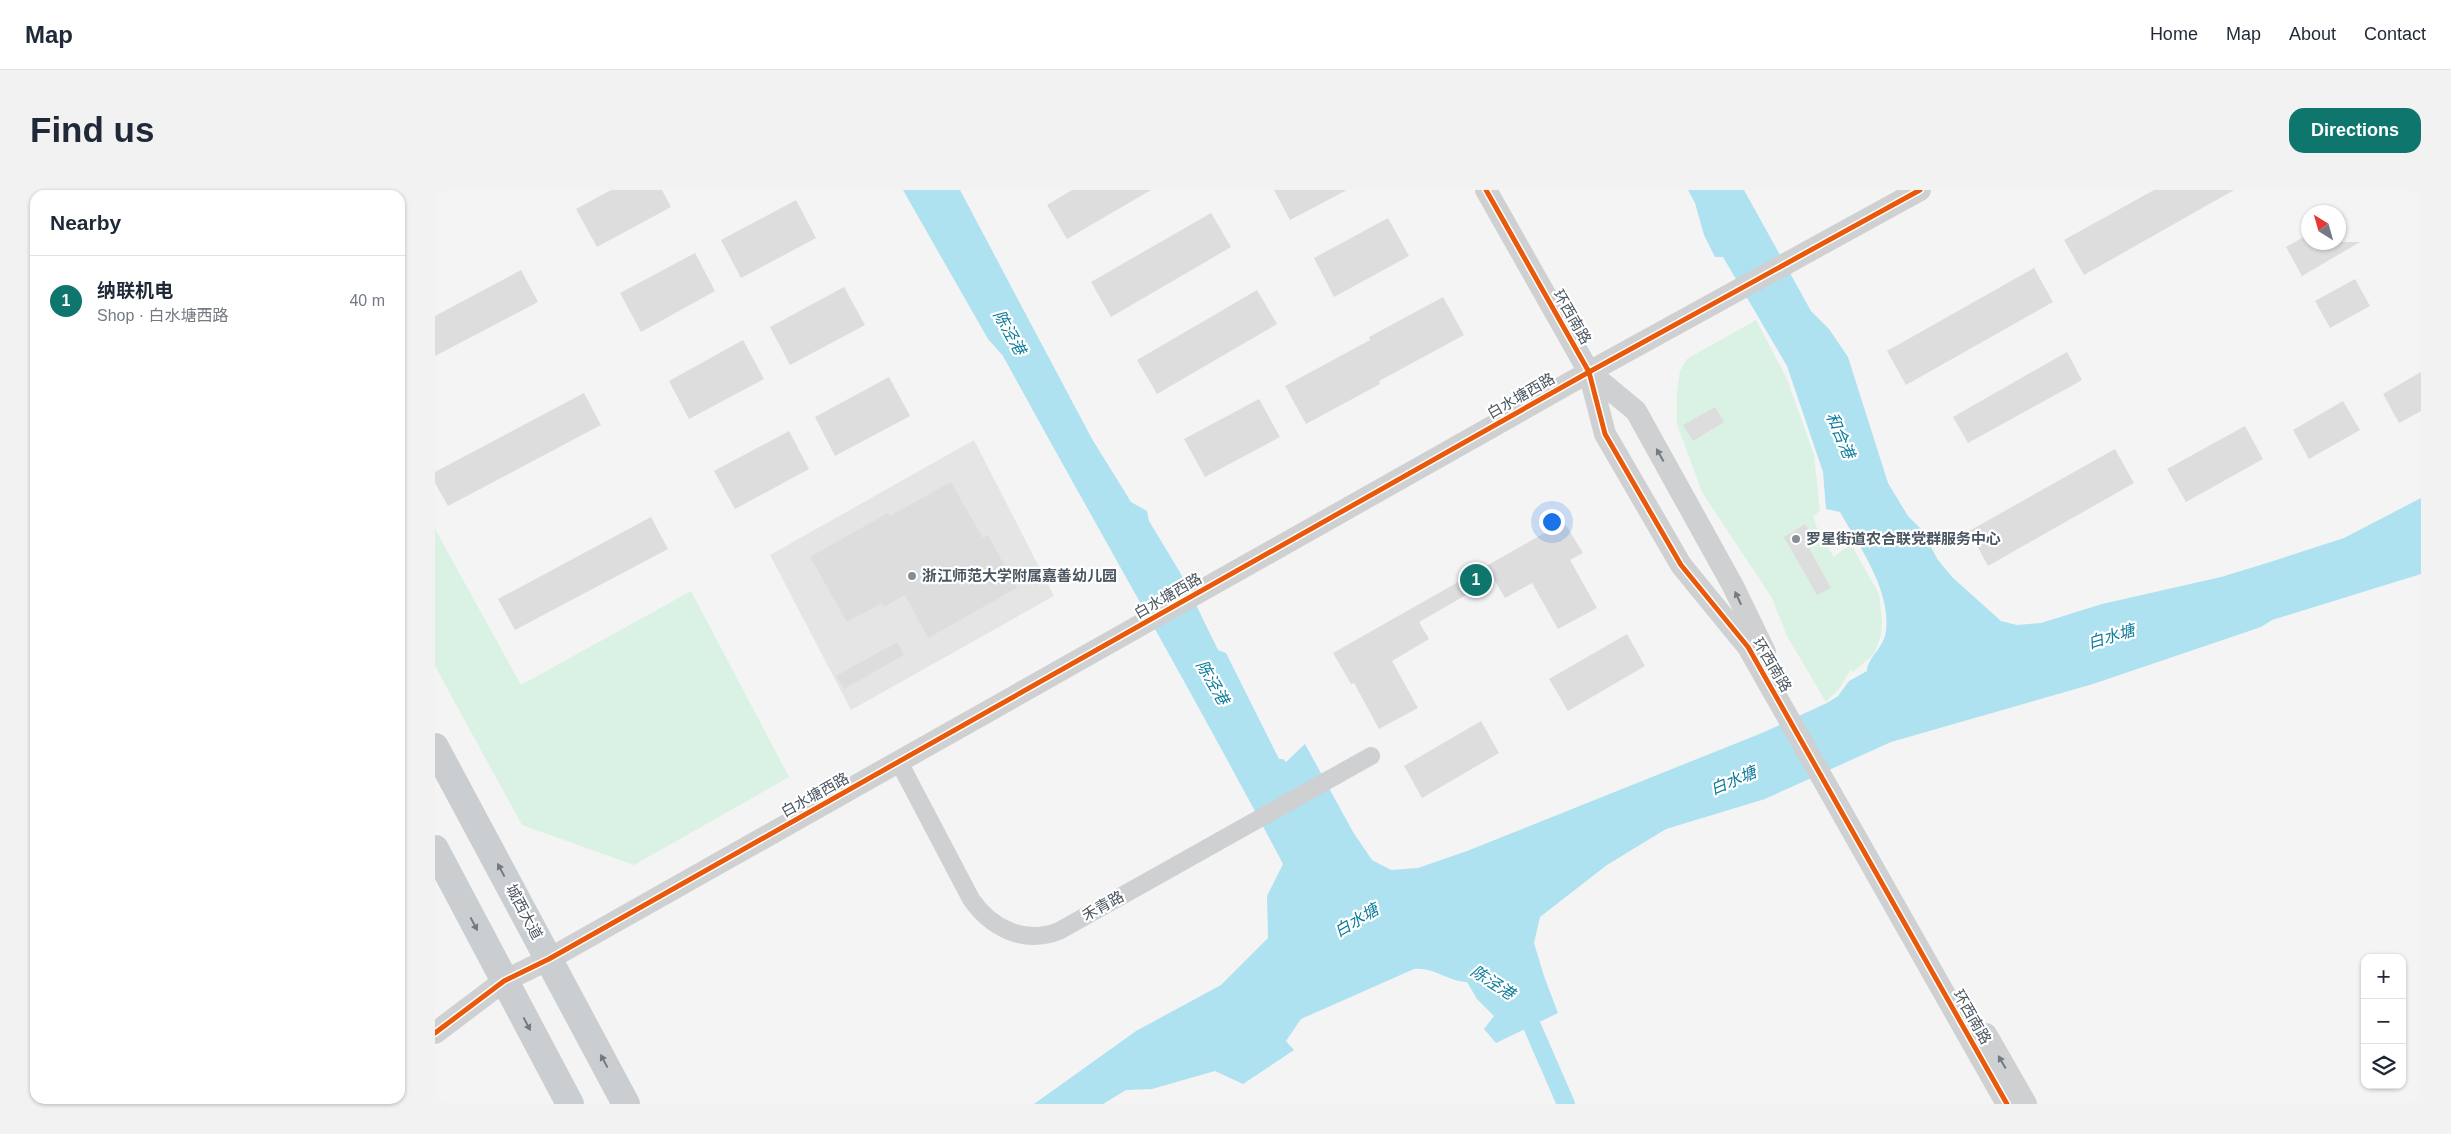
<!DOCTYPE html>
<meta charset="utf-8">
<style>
:root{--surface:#fff;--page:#f2f2f3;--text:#1f2937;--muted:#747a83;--line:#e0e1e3;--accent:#0f766e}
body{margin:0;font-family:Helvetica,"Noto Sans SC",sans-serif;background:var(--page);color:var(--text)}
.controls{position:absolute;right:15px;bottom:15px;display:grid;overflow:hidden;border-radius:10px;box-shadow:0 1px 4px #0004}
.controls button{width:45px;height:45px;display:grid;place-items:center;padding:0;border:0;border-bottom:1px solid var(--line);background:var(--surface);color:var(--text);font:25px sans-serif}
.compass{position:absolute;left:1866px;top:15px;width:45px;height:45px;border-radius:50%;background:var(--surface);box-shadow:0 1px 4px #0004;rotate:323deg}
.you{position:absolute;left:1116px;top:331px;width:18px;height:18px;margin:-12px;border:4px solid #fff;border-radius:50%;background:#1a73e8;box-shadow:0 0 0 8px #1a73e833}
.badge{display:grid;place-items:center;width:32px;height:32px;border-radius:50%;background:var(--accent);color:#fff;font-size:16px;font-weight:700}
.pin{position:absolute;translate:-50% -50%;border:2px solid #fff;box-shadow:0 1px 5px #0006}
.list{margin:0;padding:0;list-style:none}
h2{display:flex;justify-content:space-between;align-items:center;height:65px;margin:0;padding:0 20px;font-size:21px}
h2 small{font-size:16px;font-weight:400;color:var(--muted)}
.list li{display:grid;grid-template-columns:32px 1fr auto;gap:15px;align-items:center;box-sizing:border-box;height:90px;padding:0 20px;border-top:1px solid var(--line)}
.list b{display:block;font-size:19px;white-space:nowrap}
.list p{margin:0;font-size:16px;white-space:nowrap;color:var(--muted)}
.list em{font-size:16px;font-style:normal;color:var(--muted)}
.icon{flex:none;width:28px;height:28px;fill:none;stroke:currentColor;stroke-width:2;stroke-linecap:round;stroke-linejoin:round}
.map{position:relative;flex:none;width:1986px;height:914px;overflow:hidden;border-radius:15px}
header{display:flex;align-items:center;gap:30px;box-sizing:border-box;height:70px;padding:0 25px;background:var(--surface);border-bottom:1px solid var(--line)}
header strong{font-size:24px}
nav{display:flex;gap:28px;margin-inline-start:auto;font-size:18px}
.intro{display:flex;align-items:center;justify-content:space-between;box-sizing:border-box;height:120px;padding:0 30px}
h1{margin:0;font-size:35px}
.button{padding:12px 22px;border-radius:15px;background:var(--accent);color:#fff;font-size:18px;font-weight:700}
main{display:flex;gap:30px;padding:0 30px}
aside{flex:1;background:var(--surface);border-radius:15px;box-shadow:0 1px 4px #0004}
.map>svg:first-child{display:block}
</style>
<header>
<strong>Map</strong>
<nav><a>Home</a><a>Map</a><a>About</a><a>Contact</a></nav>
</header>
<div class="intro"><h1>Find us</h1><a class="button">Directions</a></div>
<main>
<aside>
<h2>Nearby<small></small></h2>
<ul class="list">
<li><span class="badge">1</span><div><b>纳联机电</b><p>Shop · 白水塘西路</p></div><em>40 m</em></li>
</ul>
</aside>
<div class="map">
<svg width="1986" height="914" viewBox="0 0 1986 914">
<rect width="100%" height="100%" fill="#f4f4f4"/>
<path fill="#e6e5e6" d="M539,250L619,406L416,520L335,365Z"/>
<path fill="#d9f2e3" d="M1321,130L1352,189L1379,265L1385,321L1378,326L1383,341L1399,367L1416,354L1444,404L1447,430L1446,445L1439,464L1418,482L1416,479L1404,499L1391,512L1352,446L1337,408L1267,302L1242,234V201L1245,181L1252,169Z
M0,339L86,495L256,401L354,587L199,675L87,635L0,476Z"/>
<path fill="#aee2f0" d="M468,0H525L657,249L696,312L712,321L714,331L746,384L783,460L791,463L844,569H848L851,572L870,554L918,642L937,670L956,680L983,678L1032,661L1327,543L1392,513L1403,506L1414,491L1432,481C1432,468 1449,458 1451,441C1456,400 1424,356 1405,322L1391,319L1388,282L1352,176L1288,67H1280L1269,45L1260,13L1253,0H1309L1376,121L1394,139L1413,167L1453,293L1473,326L1486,339L1503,370L1517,387L1566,431L1582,435L1606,433L1667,414L1786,387L1832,373L1909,348L1986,308V384L1837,430L1826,437L1658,494L1456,552L1330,609L1231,639L1172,675L1105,727L1099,753L1109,786L1123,823L1061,853L1049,839L1059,826L1042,809L1032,792C1011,791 1000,777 979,779L866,829L851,851L859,860L808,894L780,881L717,899L691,900L668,914H599L701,841L786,795L833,748L832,706L848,674C758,503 661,336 568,166L553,149Z"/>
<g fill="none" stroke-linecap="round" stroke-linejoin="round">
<path stroke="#aee2f0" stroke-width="18" d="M1087,813L1131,914"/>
</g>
<path fill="#ddddde" d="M176,0H227L236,17L162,57L141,19Z
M637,0H716L632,49L612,15Z
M839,0H912L855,30Z
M1719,0H1799L1649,85L1629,50Z
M361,10L381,48L306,88L286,50Z
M776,23L796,57L676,127L656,92Z
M953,28L974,66L899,107L879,68Z
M1874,44V52H1925L1867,86L1851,57Z
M260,63L280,101L206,142L185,103Z
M1599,78L1618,112L1471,195L1452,161Z
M86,80L103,112L0,166V126Z
M1920,89L1935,116L1895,138L1880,111Z
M409,97L430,135L355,175L335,137Z
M822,100L842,134L722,204L702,170Z
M1008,107L1029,145L944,191L945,194L871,234L850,196L935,150L934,147Z
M308,150L329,189L254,229L234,191Z
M1632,162L1647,190L1533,253L1518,227Z
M1986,182V221L1964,233L1948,204Z
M454,187L475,226L400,266L380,227Z
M149,203L166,235L13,316L0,293V282Z
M824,209L845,247L770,287L749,249Z
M1908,211L1925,240L1874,269L1858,240Z
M1280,217L1289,232L1258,251L1248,235Z
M1810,236L1828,269L1751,312L1732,279Z
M354,241L374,279L300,319L279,281Z
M1680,259L1699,293L1553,376L1534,341Z
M516,292L548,348L553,345L582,398L493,448L470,405L449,417L447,413L412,432L375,367L453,323L455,326Z
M216,327L233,359L80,440L63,409Z
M1129,332L1148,363L1135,370L1162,418L1123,439L1097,393L1070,408L1059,389L984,432L994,449L957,471L983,518L944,539L919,493L916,494L898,463Z
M1370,334L1377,346L1370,351L1396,398L1382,405L1349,347Z
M1192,444L1210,476L1133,521L1114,489Z
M462,452L469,465L409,499L401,486Z
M1046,531L1064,563L987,608L969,576Z"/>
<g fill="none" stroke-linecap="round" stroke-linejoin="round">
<path stroke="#ced0d2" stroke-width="18" d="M464,572L536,709C556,738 589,755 624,741L936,566"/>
<path stroke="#ced0d2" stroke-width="22" d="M1051,0L1154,182L1170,244L1246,375L1313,457L1572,914
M1154,182L1201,221L1298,396L1330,462
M0,843L69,791L114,769L1154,182L1485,0
M1551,844L1591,914"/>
<path stroke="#caced1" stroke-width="28" d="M0,557L191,914
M0,659L135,914"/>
<defs>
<path id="cycleway" d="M1051,0L1154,182L1170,244L1246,375L1313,457L1572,914
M0,843L69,791L114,769L1154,182L1485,0"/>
</defs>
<use href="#cycleway" stroke="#fff" stroke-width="8"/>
<use href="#cycleway" stroke="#e8590c" stroke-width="5"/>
</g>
<defs><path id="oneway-solid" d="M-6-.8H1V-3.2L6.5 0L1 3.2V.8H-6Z" transform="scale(1.25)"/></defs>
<g fill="#727b83">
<use href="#oneway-solid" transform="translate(1225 265) rotate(-119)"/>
<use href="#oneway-solid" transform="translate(1303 408) rotate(-115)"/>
<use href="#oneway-solid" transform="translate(1567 872) rotate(-120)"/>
</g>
<g fill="#707a83">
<use href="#oneway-solid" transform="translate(66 680) rotate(-118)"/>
<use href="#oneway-solid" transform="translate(39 734) rotate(62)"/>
<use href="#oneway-solid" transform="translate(92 834) rotate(62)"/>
<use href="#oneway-solid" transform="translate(169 871) rotate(-118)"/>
</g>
<g fill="#868d94" stroke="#fff" stroke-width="2">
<circle cx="1361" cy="349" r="5"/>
<circle cx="477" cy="386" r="5"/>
</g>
<g text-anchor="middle" stroke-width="4.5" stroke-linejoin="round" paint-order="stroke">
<g font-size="15" fill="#4a5661" stroke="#fff">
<text transform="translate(1137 127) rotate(60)" y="5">环西南路</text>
<text transform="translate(1086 206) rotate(-30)" y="5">白水塘西路</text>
<text transform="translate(733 406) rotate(-30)" y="5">白水塘西路</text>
<text transform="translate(1337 475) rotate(59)" y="5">环西南路</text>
<text transform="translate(380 605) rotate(-29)" y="5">白水塘西路</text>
<text transform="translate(668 716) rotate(-29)" y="5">禾青路</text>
<text transform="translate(89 722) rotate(62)" y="5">城西大道</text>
<text transform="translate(1537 827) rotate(60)" y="5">环西南路</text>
</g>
<g font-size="15" font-weight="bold" fill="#4a5661" stroke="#fff" text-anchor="start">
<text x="1371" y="354">罗星街道农合联党群服务中心</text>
<text x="487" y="391">浙江师范大学附属嘉善幼儿园</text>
</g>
<g font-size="16" font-style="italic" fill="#0c7c9b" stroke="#fff">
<text transform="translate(575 142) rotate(61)" y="6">陈泾港</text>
<text transform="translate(1406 245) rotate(67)" y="6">和合港</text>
<text transform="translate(1676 446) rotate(-17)" y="6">白水塘</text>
<text transform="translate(778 492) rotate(60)" y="6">陈泾港</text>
<text transform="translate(1298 590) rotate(-23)" y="6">白水塘</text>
<text transform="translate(921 730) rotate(-31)" y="6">白水塘</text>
<text transform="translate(1058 792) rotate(33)" y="6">陈泾港</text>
</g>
</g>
</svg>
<div class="controls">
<button>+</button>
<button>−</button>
<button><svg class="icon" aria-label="layers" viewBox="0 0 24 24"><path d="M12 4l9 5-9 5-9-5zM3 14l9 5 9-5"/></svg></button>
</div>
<svg class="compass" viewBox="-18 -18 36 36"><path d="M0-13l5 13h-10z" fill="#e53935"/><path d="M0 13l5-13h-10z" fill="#747a83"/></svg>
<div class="you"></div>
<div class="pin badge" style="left:1041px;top:390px">1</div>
</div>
</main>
